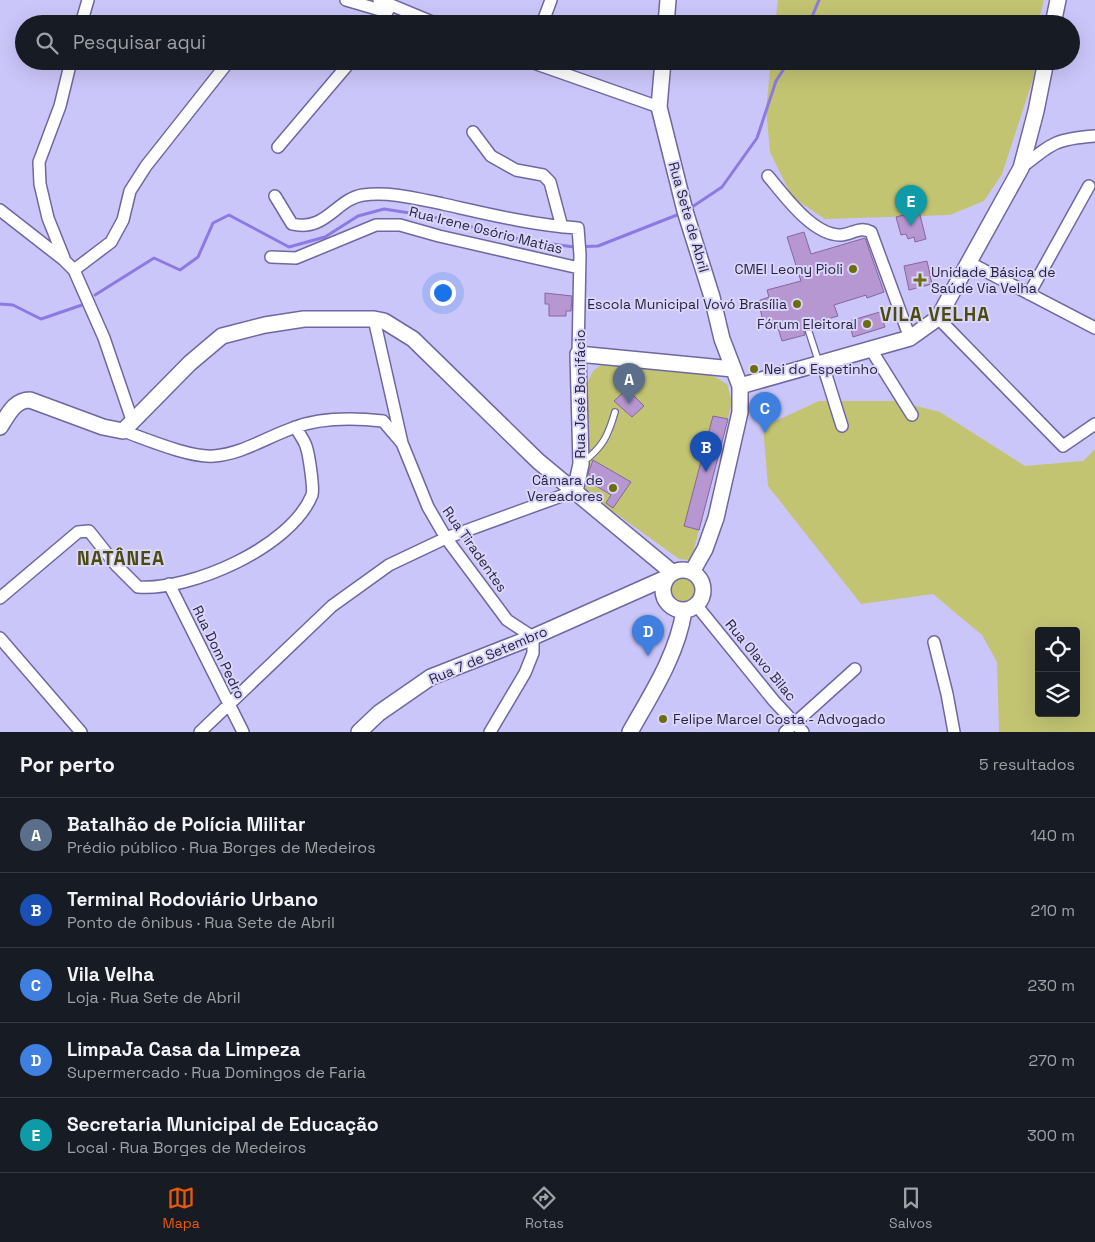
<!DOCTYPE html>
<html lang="pt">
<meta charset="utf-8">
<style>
:root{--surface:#171b24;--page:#242831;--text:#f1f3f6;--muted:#9ea1a6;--line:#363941;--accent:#ea580c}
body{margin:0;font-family:"Space Grotesk",sans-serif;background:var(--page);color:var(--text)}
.controls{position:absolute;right:15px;bottom:15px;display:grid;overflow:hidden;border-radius:5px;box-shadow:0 5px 20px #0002}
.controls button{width:45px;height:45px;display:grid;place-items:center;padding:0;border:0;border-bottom:1px solid var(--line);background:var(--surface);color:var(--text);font:25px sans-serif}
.you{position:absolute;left:442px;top:292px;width:18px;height:18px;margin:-12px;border:4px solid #fff;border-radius:50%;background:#1a73e8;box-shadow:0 0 0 8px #1a73e833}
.badge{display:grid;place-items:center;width:32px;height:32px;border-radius:50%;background:var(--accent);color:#fff;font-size:16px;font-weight:700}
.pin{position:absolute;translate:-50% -41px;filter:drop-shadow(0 1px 2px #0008)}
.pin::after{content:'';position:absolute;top:26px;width:18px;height:15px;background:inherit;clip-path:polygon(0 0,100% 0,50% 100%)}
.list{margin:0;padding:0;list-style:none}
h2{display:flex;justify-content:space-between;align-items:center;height:65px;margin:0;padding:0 20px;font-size:21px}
h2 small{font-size:16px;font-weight:400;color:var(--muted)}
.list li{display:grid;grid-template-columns:32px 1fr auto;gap:15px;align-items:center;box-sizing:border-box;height:75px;padding:0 20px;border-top:1px solid var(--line)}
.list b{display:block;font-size:19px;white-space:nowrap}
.list p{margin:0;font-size:16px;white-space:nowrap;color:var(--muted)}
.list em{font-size:16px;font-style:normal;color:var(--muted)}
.icon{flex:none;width:28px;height:28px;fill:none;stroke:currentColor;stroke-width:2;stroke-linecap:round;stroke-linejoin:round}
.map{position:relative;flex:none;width:1095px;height:732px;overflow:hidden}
.search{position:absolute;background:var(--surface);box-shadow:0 5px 20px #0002;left:15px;right:15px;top:15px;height:55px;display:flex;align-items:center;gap:12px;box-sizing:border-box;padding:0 18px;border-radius:28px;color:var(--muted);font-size:19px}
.sheet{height:440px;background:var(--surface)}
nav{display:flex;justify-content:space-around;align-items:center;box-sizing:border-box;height:70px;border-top:1px solid var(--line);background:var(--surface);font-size:14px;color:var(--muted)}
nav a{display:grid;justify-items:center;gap:2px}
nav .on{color:var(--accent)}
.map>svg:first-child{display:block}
</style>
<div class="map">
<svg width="1095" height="732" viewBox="0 0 1095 732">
<rect width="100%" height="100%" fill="#cbc6f9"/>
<path fill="#c2c472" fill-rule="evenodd" d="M778,0H1044L1038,24H775Z
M771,61H1035L1034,76L1002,174L984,201L950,215L825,219L792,197L770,152L766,109Z
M601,365L710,374L727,384L732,402L693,553L689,560L679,559L582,489L588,381L593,371Z
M819,401H896L940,412L1025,466L1083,461L1095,449V732H999L997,662L982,635L933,594L861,604L768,486L763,427ZM1039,631H1076V713H1039Z
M669 590a14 14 0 1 1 28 0a14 14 0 1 1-28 0Z"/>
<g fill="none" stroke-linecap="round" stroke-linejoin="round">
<path stroke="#8c79e3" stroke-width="3" d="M809,24L819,0
M689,209L722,187L757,138L776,81L789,61
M95,295L154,258L180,270L198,257L213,223L229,215L289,247L325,237L358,216L384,209L429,216L523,240L574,247L598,246L682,213
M0,304L13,305L41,319L82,305"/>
</g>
<path fill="#b797d1" stroke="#85669d" d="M919,211L926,239L915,242L914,237L908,239L906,234L901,235L896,217Z
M804,232L811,254L865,238L884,292L867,298L866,295L834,305L838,316L806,325L803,328L805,335L782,341L777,325L765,328L758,301L769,297L767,290L801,281L787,237Z
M927,261L932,284L909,290L904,266Z
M545,293L572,296L571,311H566V316H549V304H545Z
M880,312L885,327L853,337L849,321Z
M627,389L644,406L632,417L614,401Z
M713,416L728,419L699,530L684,526Z
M593,460L631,482L613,508L606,503L611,495L588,481L591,476L588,474Z"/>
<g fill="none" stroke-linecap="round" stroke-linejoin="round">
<defs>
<path id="lane" d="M808,329L819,363
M582,463C603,447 608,436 615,412"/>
<path id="street" d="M346,0L387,12
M379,0L437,24
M81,24L88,0
M378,24L391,6
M542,24L551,0
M528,61L659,107
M473,132L491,156L516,170L543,175L550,182L562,227
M278,147L351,61
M1021,168C1052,143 1055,139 1095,136
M768,176C784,195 813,236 841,235C852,234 860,226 871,232L910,338
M275,196L292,224C326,232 336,199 363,195C389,191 418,199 443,204C488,214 532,225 578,228L580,255L578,354
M0,210L64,260L74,270L104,338L132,420
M271,257L296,258L376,225H400L439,236L579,268
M64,258L48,218L40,184L39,162L60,106L71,61
M970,263L1095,328
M74,270L111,242L123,220L130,191L146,166L229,61
M1029,294L1089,186
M938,318L1063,446L1095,424
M374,319L402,443L428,507L446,538L507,620L533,637V653L525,673L490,732
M870,348L912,415
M822,362L842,426
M123,431C146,439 190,458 214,456C242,454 267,437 293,428C321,417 355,418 383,421L401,442
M169,584L243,732
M0,598L78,532L89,531L116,565L138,587C191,591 291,547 312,495C314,489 309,454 306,446C304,440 299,433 295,427
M697,606L774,701L803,732
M0,638L81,732
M934,642L947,694L954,732
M200,732L332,606L389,565L446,538L575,491
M785,732L855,669"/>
<path id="secondary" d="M666,24L668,0
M1053,24L1058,0
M663,61L659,107L685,211L712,297L722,339L740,386V412L716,518L705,549L692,572
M740,386L910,338L938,318L1021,168L1036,111L1046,61
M0,427C8,415 14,400 30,400L103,427L123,431L190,363L222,336L265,325L304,319H374L384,321L413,339L538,461L673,573
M575,491L581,464L578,354L733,369
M663 590a20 20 0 1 1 40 0a20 20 0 1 1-40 0Z
M359,732L379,713L431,677L533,637L668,577
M630,732C652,693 677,655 684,611"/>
</defs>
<use href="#lane" stroke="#6f67a1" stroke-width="8"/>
<use href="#street" stroke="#6f67a1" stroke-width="14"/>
<use href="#secondary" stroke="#6f67a1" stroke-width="18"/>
<use href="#lane" stroke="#fff" stroke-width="5.5"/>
<use href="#street" stroke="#fff" stroke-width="11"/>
<use href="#secondary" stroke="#fff" stroke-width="15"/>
</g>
<g fill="#6d6d0f" stroke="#d9d5fc" stroke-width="2">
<circle cx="853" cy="269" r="5"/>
<path d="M917.5 272.5h5v5h5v5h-5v5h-5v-5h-5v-5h5z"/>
<circle cx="797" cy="304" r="5"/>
<circle cx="867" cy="324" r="5"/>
<circle cx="754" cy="369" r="5"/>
<circle cx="613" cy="488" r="5"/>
<circle cx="663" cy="719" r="5"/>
</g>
<g text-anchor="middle" stroke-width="4" stroke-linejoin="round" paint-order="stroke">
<g font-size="14" fill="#29253e" stroke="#d9d5fc">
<text transform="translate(689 217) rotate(74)" y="5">Rua Sete de Abril</text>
<text transform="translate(486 230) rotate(14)" y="5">Rua Irene Osório Matias</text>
<text transform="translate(580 394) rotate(-90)" y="5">Rua José Bonifácio</text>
<text transform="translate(475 549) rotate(55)" y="5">Rua Tiradentes</text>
<text transform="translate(219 652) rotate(64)" y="5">Rua Dom Pedro</text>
<text transform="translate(488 655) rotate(-23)" y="5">Rua 7 de Setembro</text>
<text transform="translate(761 660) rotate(50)" y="5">Rua Olavo Bilac</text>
</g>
<g font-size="14" fill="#29253e" stroke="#d9d5fc" text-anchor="end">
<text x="843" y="274">CMEI Leony Pioli</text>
<text x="931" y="277" text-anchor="start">Unidade Básica de<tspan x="931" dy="16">Saúde Via Velha</tspan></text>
<text x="787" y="309">Escola Municipal Vovó Brasília</text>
<text x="857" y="329">Fórum Eleitoral</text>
<text x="764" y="374" text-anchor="start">Nei do Espetinho</text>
<text x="603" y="485">Câmara de<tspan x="603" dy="16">Vereadores</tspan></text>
<text x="673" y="724" text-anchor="start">Felipe Marcel Costa - Advogado</text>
</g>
<g font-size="19" font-weight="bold" letter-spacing="1" fill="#4b4b0d" stroke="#d9d5fc">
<text x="935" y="321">VILA VELHA</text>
<text x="121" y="565">NATÂNEA</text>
</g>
</g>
</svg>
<div class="controls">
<button><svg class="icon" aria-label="locate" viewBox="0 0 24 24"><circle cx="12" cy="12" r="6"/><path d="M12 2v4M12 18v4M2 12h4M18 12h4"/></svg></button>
<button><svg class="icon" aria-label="layers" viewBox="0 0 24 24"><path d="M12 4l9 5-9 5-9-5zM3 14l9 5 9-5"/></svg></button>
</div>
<div class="you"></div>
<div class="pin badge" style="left:629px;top:404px;background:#5c6f8a">A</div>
<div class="pin badge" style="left:706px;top:472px;background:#1a4fb4">B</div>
<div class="pin badge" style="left:765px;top:433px;background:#3f7fe0">C</div>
<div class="pin badge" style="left:648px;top:656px;background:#3f7fe0">D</div>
<div class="pin badge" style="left:911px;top:226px;background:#0f9aa8">E</div>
<div class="search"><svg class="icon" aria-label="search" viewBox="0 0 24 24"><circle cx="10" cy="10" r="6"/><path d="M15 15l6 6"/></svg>Pesquisar aqui</div>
</div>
<section class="sheet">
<h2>Por perto<small>5 resultados</small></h2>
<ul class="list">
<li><span class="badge" style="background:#5c6f8a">A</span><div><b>Batalhão de Polícia Militar</b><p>Prédio público · Rua Borges de Medeiros</p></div><em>140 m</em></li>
<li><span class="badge" style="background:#1a4fb4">B</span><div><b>Terminal Rodoviário Urbano</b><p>Ponto de ônibus · Rua Sete de Abril</p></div><em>210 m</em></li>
<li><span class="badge" style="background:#3f7fe0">C</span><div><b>Vila Velha</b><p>Loja · Rua Sete de Abril</p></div><em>230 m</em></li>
<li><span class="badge" style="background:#3f7fe0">D</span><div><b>LimpaJa Casa da Limpeza</b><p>Supermercado · Rua Domingos de Faria</p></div><em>270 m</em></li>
<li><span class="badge" style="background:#0f9aa8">E</span><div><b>Secretaria Municipal de Educação</b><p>Local · Rua Borges de Medeiros</p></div><em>300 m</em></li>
</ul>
</section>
<nav>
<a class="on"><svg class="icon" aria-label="map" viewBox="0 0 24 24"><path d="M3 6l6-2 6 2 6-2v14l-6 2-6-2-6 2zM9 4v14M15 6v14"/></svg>Mapa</a>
<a><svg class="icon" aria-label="directions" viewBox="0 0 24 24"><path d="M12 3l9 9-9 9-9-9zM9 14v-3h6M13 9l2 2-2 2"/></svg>Rotas</a>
<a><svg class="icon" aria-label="saved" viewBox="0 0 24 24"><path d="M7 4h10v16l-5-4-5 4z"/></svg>Salvos</a>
</nav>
